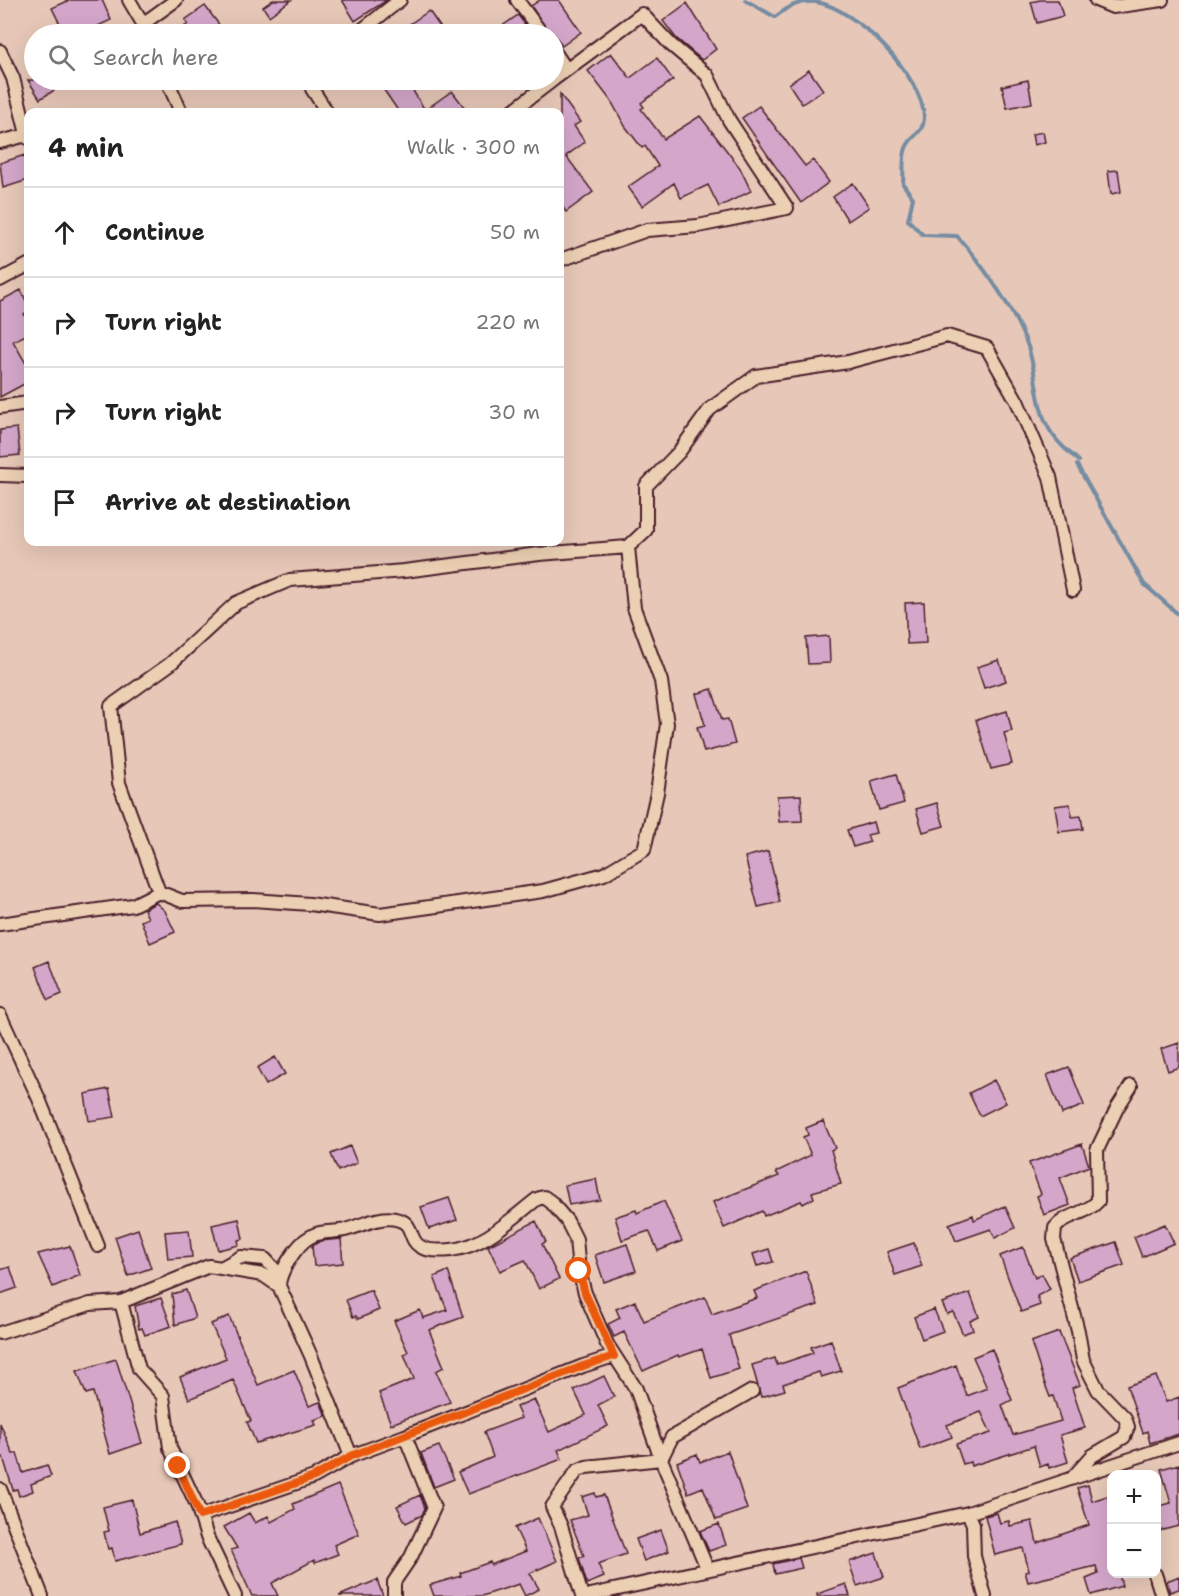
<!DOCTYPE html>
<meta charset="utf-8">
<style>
:root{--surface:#fff;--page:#f6f6f6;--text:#222;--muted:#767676;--line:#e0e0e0}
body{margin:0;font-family:"Shantell Sans",sans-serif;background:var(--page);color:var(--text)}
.controls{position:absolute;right:18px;bottom:18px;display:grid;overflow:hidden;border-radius:12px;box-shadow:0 6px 24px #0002}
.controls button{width:54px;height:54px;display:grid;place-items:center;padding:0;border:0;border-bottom:2px solid var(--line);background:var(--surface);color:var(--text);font:30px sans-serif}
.stop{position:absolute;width:18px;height:18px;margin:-14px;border:4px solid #ea580c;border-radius:50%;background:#fff}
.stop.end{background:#ea580c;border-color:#fff;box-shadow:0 2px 6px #0008}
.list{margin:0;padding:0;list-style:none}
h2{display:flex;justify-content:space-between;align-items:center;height:78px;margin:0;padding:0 24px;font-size:26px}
h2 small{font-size:20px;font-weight:400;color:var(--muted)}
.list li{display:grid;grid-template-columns:39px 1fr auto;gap:18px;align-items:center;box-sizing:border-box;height:90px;padding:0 24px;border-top:2px solid var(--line)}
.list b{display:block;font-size:22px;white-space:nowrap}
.list em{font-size:20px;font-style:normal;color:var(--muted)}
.icon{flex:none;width:33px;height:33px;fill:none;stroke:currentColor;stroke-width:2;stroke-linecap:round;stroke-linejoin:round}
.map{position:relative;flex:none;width:1179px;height:1596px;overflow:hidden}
.search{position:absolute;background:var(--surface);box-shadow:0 6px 24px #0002;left:24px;top:24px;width:540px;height:66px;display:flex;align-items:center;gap:15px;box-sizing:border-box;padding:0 21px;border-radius:33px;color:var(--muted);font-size:22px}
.panel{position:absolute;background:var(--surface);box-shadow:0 6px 24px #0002;left:24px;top:108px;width:540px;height:438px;border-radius:12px}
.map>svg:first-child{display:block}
</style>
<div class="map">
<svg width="1179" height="1596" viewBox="0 0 1179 1596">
<rect width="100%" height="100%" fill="#e7c8b8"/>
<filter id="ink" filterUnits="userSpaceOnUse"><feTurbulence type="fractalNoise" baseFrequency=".0167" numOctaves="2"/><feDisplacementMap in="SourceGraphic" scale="12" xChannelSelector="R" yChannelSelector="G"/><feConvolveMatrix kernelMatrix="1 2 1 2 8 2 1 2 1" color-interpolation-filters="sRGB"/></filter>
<g filter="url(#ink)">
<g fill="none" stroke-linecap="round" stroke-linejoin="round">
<path stroke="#748ca2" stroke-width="4" d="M745,0L775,17C788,7 799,0 816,2C856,8 923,77 924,117C924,134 911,135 906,148C902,157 904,174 903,184L913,198L908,220L923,235L957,236C984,267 1008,300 1025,339C1037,365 1034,397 1046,423C1053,439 1066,450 1079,461
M1077,465L1144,584L1179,615"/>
</g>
<path fill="#d4a7ca" stroke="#4a1f2b" stroke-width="1.5" d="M70,0H102L111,20L81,34H65L52,8Z
M273,0H291L269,16L263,7Z
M342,0H387L355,21Z
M540,0H559L581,32L562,46L554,34H550L531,6Z
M1040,0H1058L1063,16L1037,23L1031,2Z
M687,3L716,49L702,60L676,38L663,21Z
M205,6L226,34H174L188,24L185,20Z
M429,11L445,34H397L411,23Z
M518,15L532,34H491Z
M611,53L630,78L657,58L673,80L641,103L644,107L641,109L664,139L700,116L740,168L751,191L719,207L708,185L681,198L674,183L642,206L628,187L658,166L645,146L642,148L625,126L611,101L588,71Z
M809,70L823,90L802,104L789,84Z
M28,80H71L40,99Z
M377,80H430L413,91L425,110L452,91L468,112H399Z
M1028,80L1032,103L1007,108L1002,86Z
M560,94L580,122L574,126L585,142L566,156L593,192L566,212L560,203Z
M759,106L805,166L813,160L829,182L801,203L742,118Z
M1043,132L1045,142L1034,145L1032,134Z
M25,155L28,180L3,188L0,163Z
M1118,170L1121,192L1111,194L1108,171Z
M853,183L869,207L848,221L833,197Z
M21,290L28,305V311L24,314L28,323V334L13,341L28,367V382L0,397V301Z
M17,428L20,455L0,457V430Z
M924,602L926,643L907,644L905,603Z
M829,636L830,663L808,664L806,638Z
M999,660L1006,681L984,688L977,667Z
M712,689L722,720L728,719L735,744L704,752L697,727L705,725L696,694Z
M1007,711L1012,731L1004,733L1012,764L991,769L976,720Z
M896,774L904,803L879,810L871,781Z
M801,795L802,821L779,822L777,796Z
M937,803L944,826L923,832L916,809Z
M1070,804L1072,817L1081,816L1083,829L1059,832L1055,806Z
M873,822L876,833L867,835L870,842L853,847L847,830Z
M768,851L780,902L758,907L745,857Z
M156,903L165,911L175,932L150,943L141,921L148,918L144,909Z
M49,961L62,994L48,1000L35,967Z
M1179,1043V1067L1168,1071L1161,1049Z
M275,1057L285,1074L266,1085L257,1068Z
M1069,1067L1084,1105L1062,1114L1047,1075Z
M994,1080L1006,1103L980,1116L969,1093Z
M109,1089L115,1117L89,1121L85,1094Z
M823,1121L835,1148L831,1150L841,1184L812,1192L814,1198L803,1204L801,1201L764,1216L762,1211L724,1228L713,1202L779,1176L776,1172L811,1155L803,1137L808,1135L806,1128Z
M1082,1144L1089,1166L1060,1178L1070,1205L1044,1215L1037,1196L1041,1194L1029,1163Z
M350,1146L357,1163L338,1171L331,1154Z
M596,1179L600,1200L569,1205L565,1185Z
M449,1198L457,1220L429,1229L421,1207Z
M664,1201L682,1241L658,1251L649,1231L622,1240L615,1217L636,1210L637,1213Z
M1005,1206L1015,1228L995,1238L991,1229L956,1241L949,1224L973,1215L974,1220Z
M239,1219L243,1239L238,1240L239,1245L218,1250L212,1225Z
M536,1221L546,1242L542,1244L559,1279L539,1289L525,1260L500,1271L488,1246Z
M1165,1224L1174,1243L1142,1257L1134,1237Z
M138,1229L151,1268L128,1276L115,1237Z
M189,1230L192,1257L168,1259L165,1232Z
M341,1239L343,1263L314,1266L312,1246L320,1241Z
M1116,1242L1124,1265L1078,1281L1070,1258Z
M914,1243L922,1266L895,1275L887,1252Z
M627,1244L636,1271L604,1282L595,1255Z
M70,1246L80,1275L53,1287L38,1254Z
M1023,1247L1035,1278L1042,1274L1050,1289L1037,1296L1040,1305L1021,1312L1000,1256Z
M769,1249L773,1262L757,1266L753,1254Z
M10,1267L17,1288L0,1294V1270Z
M448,1271L463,1317L429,1330L444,1367L436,1371L450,1402L391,1424L379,1393L414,1379L404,1354L408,1352L394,1321L420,1310L423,1318L447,1310L434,1277Z
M806,1271L818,1305L729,1335L739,1369L711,1378L702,1349L679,1357L678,1355L643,1371L624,1332L614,1337L608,1324L620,1318L616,1309L635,1301L644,1321L705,1297L712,1314L757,1298L754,1291Z
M186,1290L195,1318L175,1325L172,1294Z
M371,1290L379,1310L358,1319L356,1316L353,1317L346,1300Z
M970,1293L979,1317L970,1321L973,1330L963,1334L953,1312L947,1314L942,1303Z
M161,1298L171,1326L145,1335L142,1328L139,1329L135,1306Z
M934,1309L943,1331L922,1339L914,1317Z
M229,1316L258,1385L294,1370L309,1406L320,1402L326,1416L314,1420L316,1425L256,1443L247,1422L251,1421L233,1380L189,1399L180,1377L226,1358L211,1324Z
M1059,1332L1080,1385L1072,1388L1085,1428L1060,1435L1068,1462L1049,1468L1048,1464L1040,1467L1034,1446L971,1466L970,1462L963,1464L956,1444L991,1433L981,1412L947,1425L952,1437L920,1449L898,1388L956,1365L967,1396L987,1388L973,1357L992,1349L1012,1400L1002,1405L1013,1435L1061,1421L1053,1396L1050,1397L1043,1379L1031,1342Z
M831,1340L841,1371L821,1377L819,1372L783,1384L785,1390L761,1397L752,1365L775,1358L777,1365L813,1353L811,1347Z
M116,1359L142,1443L110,1454L93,1392L86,1394L77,1371Z
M604,1376L614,1397L598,1405L608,1426L558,1450L562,1459L468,1494L458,1472L493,1457L484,1432L521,1418L516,1407L534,1399L549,1432L586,1415L574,1390Z
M1156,1376L1166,1402L1179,1397V1434L1150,1443L1147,1431L1143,1433L1127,1386Z
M0,1423L13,1454L17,1453L23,1473L47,1465L51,1476L31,1484L33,1491L19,1496L17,1489L13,1490L3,1457L0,1458Z
M439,1446L454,1479L434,1487L421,1453Z
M728,1451L747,1509L716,1520L703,1487L688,1493L677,1462L697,1454L700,1462Z
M1179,1464V1526L1159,1531L1156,1507L1171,1503L1161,1469Z
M338,1485L359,1534L334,1545L338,1554L315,1563L314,1560L272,1583L278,1596H252L231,1550L237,1548L224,1527L249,1513L255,1523L268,1516L271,1522L295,1509L293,1504Z
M1088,1485L1092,1501L1107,1496L1112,1509V1574H1119L1122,1586L1091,1595L1086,1579L1098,1574L1096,1566L1028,1582L1025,1572L1029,1571L1023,1548L995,1555L985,1516L997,1513L1000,1523L1009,1521L1010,1526L1032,1521L1037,1543L1089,1525L1077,1488Z
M595,1493L596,1497L604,1495L626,1554L598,1564L604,1577L587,1584L579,1558L584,1556L570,1520L588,1515L582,1497Z
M420,1495L425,1508L422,1515L406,1523L397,1506Z
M132,1500L140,1533L175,1522L181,1544L115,1561L112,1548L108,1549L104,1532L109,1531L103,1507Z
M538,1518L557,1561L530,1573L539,1589L525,1596L519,1584L482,1596H434L430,1585L461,1576L460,1573L490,1562L491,1565L526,1551L515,1528Z
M719,1524L726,1545L709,1551L700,1531Z
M661,1530L669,1551L644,1561L636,1539Z
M876,1553L884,1577L857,1586L849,1562Z
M799,1558L802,1568L775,1574L773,1564Z
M1179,1576V1589L1170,1592L1167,1581Z
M377,1580L383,1596H339Z
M846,1584L850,1596H817V1594Z"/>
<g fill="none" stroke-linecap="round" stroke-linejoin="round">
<defs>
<path id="street" d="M129,0L149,34
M517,0L542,34
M1096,0L1113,7L1162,0
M144,23L176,0
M357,34L400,0
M0,51L13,78L28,138
M554,51L566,69
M554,79L642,14L670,44L707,75L729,120L787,208L698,226L647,230L560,260
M167,80L181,112
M312,80V89L327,112
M511,112L553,80
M0,142L27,135
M0,280L28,265
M0,407L28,403
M0,475L28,476
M159,892L119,783L111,706L170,664L236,603L290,580L404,571L539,554L628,547L646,530V486L679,452L710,409L756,376L848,362L947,336L987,348L1017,401L1050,477L1073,590
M0,924L133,905L159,892L182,901L253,900L310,904L380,914L543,891L604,874L644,850L657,793L667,724L661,681L634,608L628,547
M0,1015L39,1099L98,1246
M221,1268L241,1257L265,1259L279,1274
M279,1286L311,1356L351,1456L405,1436L434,1508L411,1557L394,1582V1596
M121,1302L139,1369L163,1396L170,1448L197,1505L207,1537L235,1596
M0,1333L90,1304L121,1302L209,1266L263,1275L279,1286C279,1272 297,1244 310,1237C320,1230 333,1233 345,1230C361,1226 381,1214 399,1220C421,1226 398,1255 451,1250C484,1247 512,1218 537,1199L544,1197L551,1202L567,1221L576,1239L579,1271L585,1293L607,1344L636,1389L661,1459L707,1568
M405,1436L583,1366L614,1356
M1074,1476L1092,1456L1124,1437L1128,1427L1125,1418L1098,1390L1083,1360L1078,1331L1054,1239L1055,1228C1067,1213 1086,1215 1098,1201L1097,1150L1117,1108L1131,1086
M0,1489L42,1596
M968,1513L973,1524L974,1556L985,1596
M200,1516L314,1477L351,1456
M1155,1574L1162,1596
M582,1596L561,1526L552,1507L577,1471L586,1467L661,1459L672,1437L752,1391
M586,1596L968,1513L1179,1443"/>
</defs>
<use href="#street" stroke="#4a1f2b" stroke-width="16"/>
<use href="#street" stroke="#ecd0b3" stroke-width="12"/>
</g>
</g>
<g fill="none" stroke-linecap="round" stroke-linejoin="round" filter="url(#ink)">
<path stroke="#ea580c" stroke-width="8" d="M178,1466L200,1516L314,1477L351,1456L583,1366L614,1356L585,1293L579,1271"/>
</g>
</svg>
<div class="controls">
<button>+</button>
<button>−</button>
</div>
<div class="stop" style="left:579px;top:1271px"></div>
<div class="stop end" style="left:178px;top:1466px"></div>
<div class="search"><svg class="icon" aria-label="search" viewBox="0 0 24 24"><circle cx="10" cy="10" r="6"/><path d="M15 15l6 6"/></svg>Search here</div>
<section class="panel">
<h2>4 min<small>Walk · 300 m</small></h2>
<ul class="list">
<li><svg class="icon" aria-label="ahead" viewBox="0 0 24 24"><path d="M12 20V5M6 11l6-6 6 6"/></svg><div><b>Continue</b></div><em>50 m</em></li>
<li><svg class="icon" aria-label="right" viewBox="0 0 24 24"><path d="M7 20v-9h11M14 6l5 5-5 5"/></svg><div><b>Turn right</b></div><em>220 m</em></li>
<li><svg class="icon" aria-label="right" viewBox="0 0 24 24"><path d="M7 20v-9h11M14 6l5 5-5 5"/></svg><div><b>Turn right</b></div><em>30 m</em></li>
<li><svg class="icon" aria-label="arrive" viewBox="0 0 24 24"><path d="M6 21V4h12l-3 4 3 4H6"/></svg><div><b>Arrive at destination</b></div></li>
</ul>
</section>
</div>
